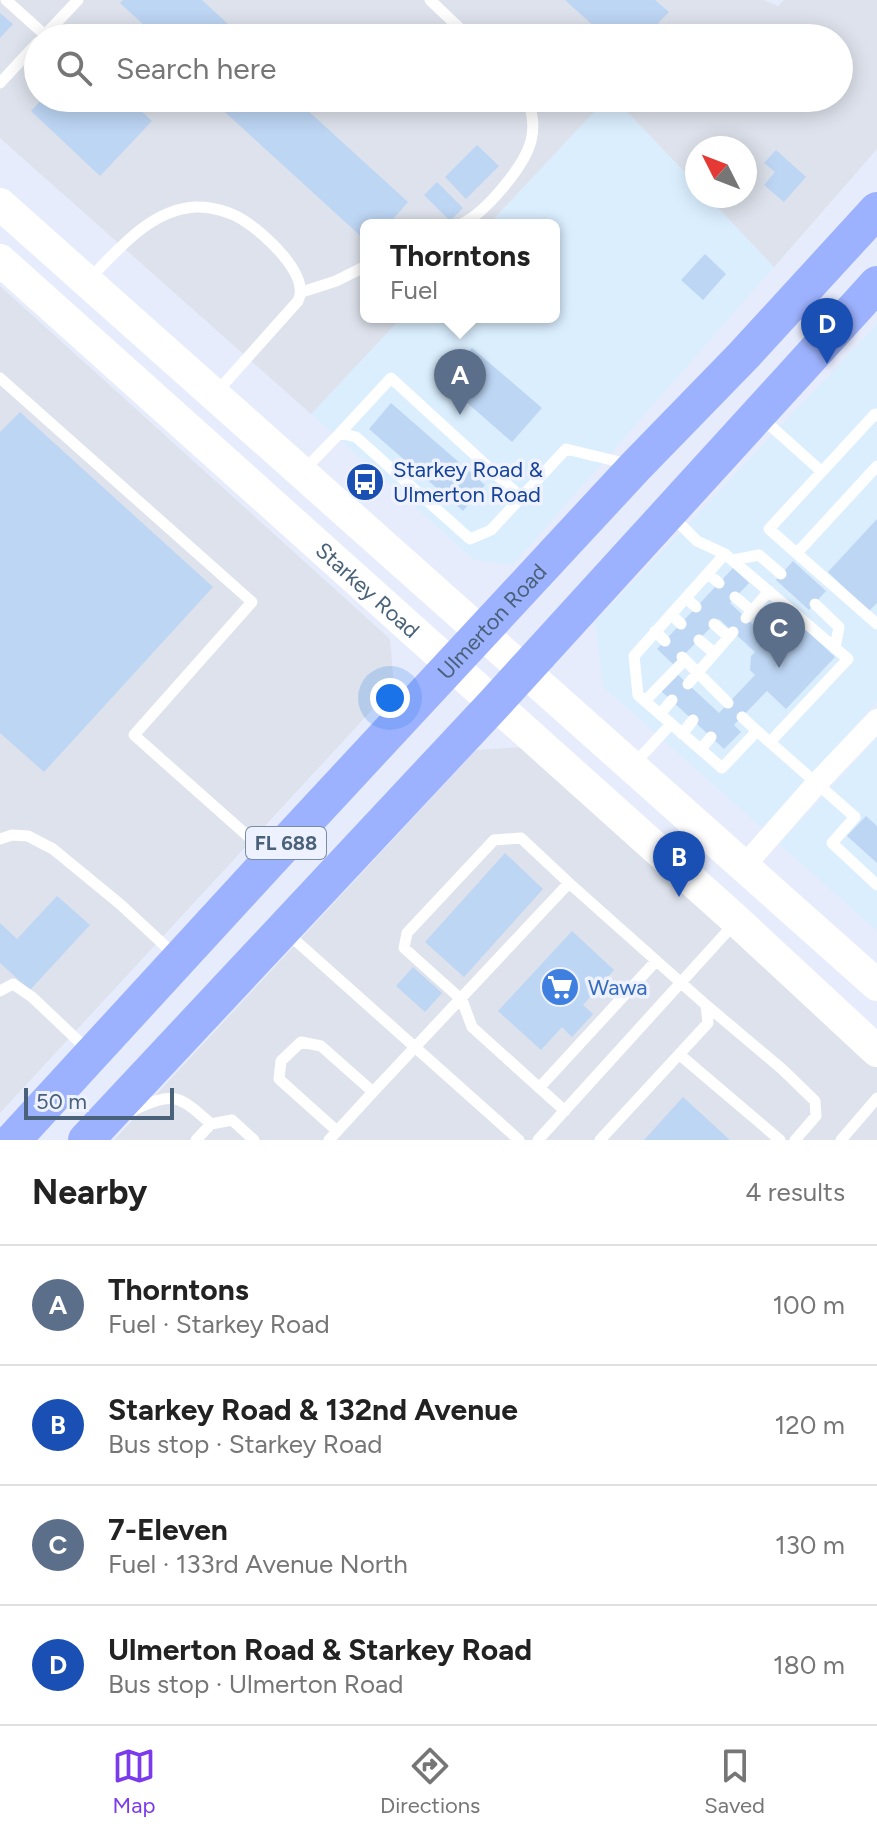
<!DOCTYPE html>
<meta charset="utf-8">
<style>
:root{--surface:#fff;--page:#f6f6f6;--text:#222;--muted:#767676;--line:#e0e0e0;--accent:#7c3aed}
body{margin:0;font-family:Figtree,sans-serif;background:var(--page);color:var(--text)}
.compass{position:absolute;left:685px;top:136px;width:72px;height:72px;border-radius:50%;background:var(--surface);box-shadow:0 4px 20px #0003;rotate:312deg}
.scale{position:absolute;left:24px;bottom:20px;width:150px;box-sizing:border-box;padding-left:8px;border:4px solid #496179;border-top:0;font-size:22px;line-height:28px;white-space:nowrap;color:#496179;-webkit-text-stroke:6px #eef2ff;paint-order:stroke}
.you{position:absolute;left:390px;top:698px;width:28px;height:28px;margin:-20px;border:6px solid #fff;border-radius:50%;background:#1a73e8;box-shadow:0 0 0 12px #1a73e833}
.badge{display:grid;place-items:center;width:52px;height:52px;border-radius:50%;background:var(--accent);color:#fff;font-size:26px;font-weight:700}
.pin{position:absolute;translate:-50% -66px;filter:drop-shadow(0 2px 4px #0008)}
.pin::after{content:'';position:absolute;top:42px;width:28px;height:24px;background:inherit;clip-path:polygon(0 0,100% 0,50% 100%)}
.popup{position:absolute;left:360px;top:219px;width:200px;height:104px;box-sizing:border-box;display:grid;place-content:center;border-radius:12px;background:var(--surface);filter:drop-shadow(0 2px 6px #0005);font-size:26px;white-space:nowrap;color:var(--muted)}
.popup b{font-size:30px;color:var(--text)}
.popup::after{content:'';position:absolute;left:50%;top:100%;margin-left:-16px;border:16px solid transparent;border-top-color:var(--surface)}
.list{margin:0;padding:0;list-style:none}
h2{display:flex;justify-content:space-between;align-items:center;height:104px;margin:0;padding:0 32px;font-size:34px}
h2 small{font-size:26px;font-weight:400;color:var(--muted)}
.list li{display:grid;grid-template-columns:52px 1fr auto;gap:24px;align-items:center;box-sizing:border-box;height:120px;padding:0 32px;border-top:2px solid var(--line)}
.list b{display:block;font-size:30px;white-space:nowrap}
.list p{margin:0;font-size:26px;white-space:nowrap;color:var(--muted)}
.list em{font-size:26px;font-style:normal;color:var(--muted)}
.icon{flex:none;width:44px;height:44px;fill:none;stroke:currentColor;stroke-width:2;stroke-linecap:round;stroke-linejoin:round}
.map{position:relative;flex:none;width:877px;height:1140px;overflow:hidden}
.search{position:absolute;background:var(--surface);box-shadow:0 4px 20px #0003;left:24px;right:24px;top:24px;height:88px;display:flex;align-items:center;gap:20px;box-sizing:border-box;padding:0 28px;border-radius:44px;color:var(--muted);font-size:30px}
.sheet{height:584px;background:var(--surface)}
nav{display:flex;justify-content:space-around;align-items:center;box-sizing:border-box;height:112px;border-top:2px solid var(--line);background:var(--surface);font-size:22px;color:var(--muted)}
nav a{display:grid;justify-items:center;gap:4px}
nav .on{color:var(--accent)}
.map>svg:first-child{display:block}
</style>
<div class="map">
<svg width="877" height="1140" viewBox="0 0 877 1140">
<rect width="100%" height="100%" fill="#e7ecfd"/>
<path fill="#daeefe" d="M607,98H614L697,185V196H707L774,267L513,565L474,560L311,414L402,317H554V225H488Z
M877,324V702L762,828L603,687L595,622Z
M877,737V931L779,844Z"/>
<path fill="#dde2ec" d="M0,0H764L778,6L784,0H877V149L774,267L707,196H745V148H697V185L614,98H839V38H38V98H607L488,225H366V317H402L311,414L0,138Z
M0,286L390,639L394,686L0,1113Z
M522,747L877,1065V1140H114L476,750Z"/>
<path fill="#bdd6f4" d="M123,0H202L228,24L216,38H158L120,3Z
M565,0H655L669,12L658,23L669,33L665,38H607Z
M0,13L13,24L0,38Z
M43,98H127L152,121L100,176L31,111Z
M221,98H294L408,202L388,225H366V241L216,104Z
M477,145L499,166L466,199L445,177Z
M776,150L806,177L784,202L764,185L775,172L764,163Z
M437,182L463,208L450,221L424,195Z
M705,254L726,274L703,300L681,280Z
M472,348L542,408L512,442L442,381Z
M391,403L485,485L463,511L369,429Z
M20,412L213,587L44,772L0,733V432Z
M877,519V603L869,611L828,572Z
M793,561L826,591L809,610L776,580Z
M733,568L749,583L730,603L766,637L789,614L835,657L786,709L767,691L734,725L741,732L724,749L659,689L675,672L719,713L755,675L750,670L751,656L755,652L719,619L674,665L657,649Z
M866,816L877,826V863L847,836Z
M505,853L543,889L464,977L425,942Z
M57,896L90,925L30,990L0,963V923L17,939Z
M572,931L614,970L583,1005L593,1014L572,1037L562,1027L541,1050L498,1011Z
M413,967L442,993L425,1012L396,986Z
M683,1097L730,1140H644Z"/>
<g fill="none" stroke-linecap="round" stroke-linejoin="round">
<path stroke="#fff" stroke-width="11" d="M6,0L45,35
M430,0L470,38
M42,38L78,0
M0,83L38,42
M459,225C484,215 524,167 531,141C535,125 532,112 527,98
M90,278C119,249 150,210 195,207C210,206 231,212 243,220C264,233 311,275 298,301L215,394
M302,292L336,281L366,266
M0,378L252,602L134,735L269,855
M877,416L875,414L769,529L877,624
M762,418L821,471
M340,433L391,378L521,497
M304,470L340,433L356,437L470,539L491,530L566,449L628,464
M672,516L697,541L725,554L634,656L638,695L722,768L757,731L855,817L832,843L877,885
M797,553L877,466
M725,554L848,659L770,742
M733,560L759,555L781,574
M708,574L719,583
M735,597L752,611
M686,598L696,607
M815,604L839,627L835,648
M671,614L681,624
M746,618L769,591
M714,624L729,637
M655,631L665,641
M699,640L714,653
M682,657L728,703
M688,684L733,632
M645,701L685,660
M660,714L672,700
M742,717L757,731
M682,734L693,720
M701,749L711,737
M635,763L671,724
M0,839L12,835L28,836L53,849L120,904L176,956
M286,932L519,1140
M0,991L13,984L32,997L88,1050
M706,1005L782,1069L815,1101L816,1116L795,1140
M680,1055L780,1140
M539,1088L656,961
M373,1092L569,883L706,1005L708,1023L600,1140
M131,1111C173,1092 177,1093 211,1124
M565,1111L472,1027L462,1000L404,948L407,933L494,840L521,838L569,883
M196,1140L211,1124L232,1120L254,1140
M329,1140L373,1092L321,1046L301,1042L281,1061L279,1079L337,1131
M538,1140L734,924
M841,1140L877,1098"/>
<path stroke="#fff" stroke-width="22" d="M744,866L818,782L877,720"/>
<g stroke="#fff" stroke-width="32">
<path d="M0,204L877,985"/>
<path id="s1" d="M0,260L737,921L877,1051"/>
</g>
<g stroke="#9db2fe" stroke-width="36">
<path id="s2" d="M13,1140L272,858L636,466L744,355L877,210"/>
<path d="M86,1140L495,703L877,284"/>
</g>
</g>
<defs>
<symbol id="bus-disc" viewBox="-11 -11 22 22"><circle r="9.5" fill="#1a4fb4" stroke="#eef2ff"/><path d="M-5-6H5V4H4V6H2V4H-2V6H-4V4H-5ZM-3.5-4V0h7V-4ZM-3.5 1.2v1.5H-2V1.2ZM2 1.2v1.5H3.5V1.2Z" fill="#fff"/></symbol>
<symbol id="supermarket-disc" viewBox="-11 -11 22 22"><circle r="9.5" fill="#3f7fe0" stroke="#eef2ff"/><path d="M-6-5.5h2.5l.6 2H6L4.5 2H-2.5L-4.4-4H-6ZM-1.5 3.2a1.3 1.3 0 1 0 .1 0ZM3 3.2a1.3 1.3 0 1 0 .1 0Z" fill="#fff"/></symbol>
</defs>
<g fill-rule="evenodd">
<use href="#bus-disc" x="343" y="460" width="44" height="44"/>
<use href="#supermarket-disc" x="538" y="965" width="44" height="44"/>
</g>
<g text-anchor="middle" stroke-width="7" stroke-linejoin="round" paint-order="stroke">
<rect fill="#eef2ff" stroke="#7a8ca1" stroke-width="2" x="246" y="827" width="80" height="32" rx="6"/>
<g font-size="20" font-weight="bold" fill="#496179">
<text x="286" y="850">FL 688</text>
</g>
<g font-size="22" fill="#164399" stroke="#eef2ff" text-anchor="start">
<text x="393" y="477">Starkey Road &amp;<tspan x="393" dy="25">Ulmerton Road</tspan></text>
</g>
<g font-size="22" fill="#496179" stroke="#eef2ff">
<text dy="8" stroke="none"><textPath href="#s1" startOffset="494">Starkey Road</textPath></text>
<text dy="8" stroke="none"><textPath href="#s2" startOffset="706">Ulmerton Road</textPath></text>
</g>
<g font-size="22" fill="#366cbe" stroke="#eef2ff" text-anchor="start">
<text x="588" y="995">Wawa</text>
</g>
</g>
</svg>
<svg class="compass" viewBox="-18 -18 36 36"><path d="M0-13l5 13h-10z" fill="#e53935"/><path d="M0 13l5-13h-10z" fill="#767676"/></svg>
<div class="scale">50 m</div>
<div class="you"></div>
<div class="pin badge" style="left:460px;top:415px;background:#5c6f8a">A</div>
<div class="popup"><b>Thorntons</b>Fuel</div>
<div class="pin badge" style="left:679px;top:897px;background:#1a4fb4">B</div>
<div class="pin badge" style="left:779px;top:668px;background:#5c6f8a">C</div>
<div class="pin badge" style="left:827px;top:364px;background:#1a4fb4">D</div>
<div class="search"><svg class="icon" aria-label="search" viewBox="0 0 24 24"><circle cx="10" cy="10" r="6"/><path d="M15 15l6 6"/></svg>Search here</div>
</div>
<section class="sheet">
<h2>Nearby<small>4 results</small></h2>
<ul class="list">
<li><span class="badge" style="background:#5c6f8a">A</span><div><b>Thorntons</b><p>Fuel · Starkey Road</p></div><em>100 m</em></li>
<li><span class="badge" style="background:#1a4fb4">B</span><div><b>Starkey Road &amp; 132nd Avenue</b><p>Bus stop · Starkey Road</p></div><em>120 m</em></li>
<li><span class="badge" style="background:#5c6f8a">C</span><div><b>7-Eleven</b><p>Fuel · 133rd Avenue North</p></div><em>130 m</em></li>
<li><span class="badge" style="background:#1a4fb4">D</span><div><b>Ulmerton Road &amp; Starkey Road</b><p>Bus stop · Ulmerton Road</p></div><em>180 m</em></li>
</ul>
</section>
<nav>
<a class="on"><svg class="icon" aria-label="map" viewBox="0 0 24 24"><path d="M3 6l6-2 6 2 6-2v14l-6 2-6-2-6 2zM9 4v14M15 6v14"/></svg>Map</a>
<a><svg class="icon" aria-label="directions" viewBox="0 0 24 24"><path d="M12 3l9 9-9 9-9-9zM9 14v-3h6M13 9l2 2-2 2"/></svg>Directions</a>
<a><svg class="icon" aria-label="saved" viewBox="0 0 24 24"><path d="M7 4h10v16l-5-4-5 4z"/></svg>Saved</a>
</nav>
